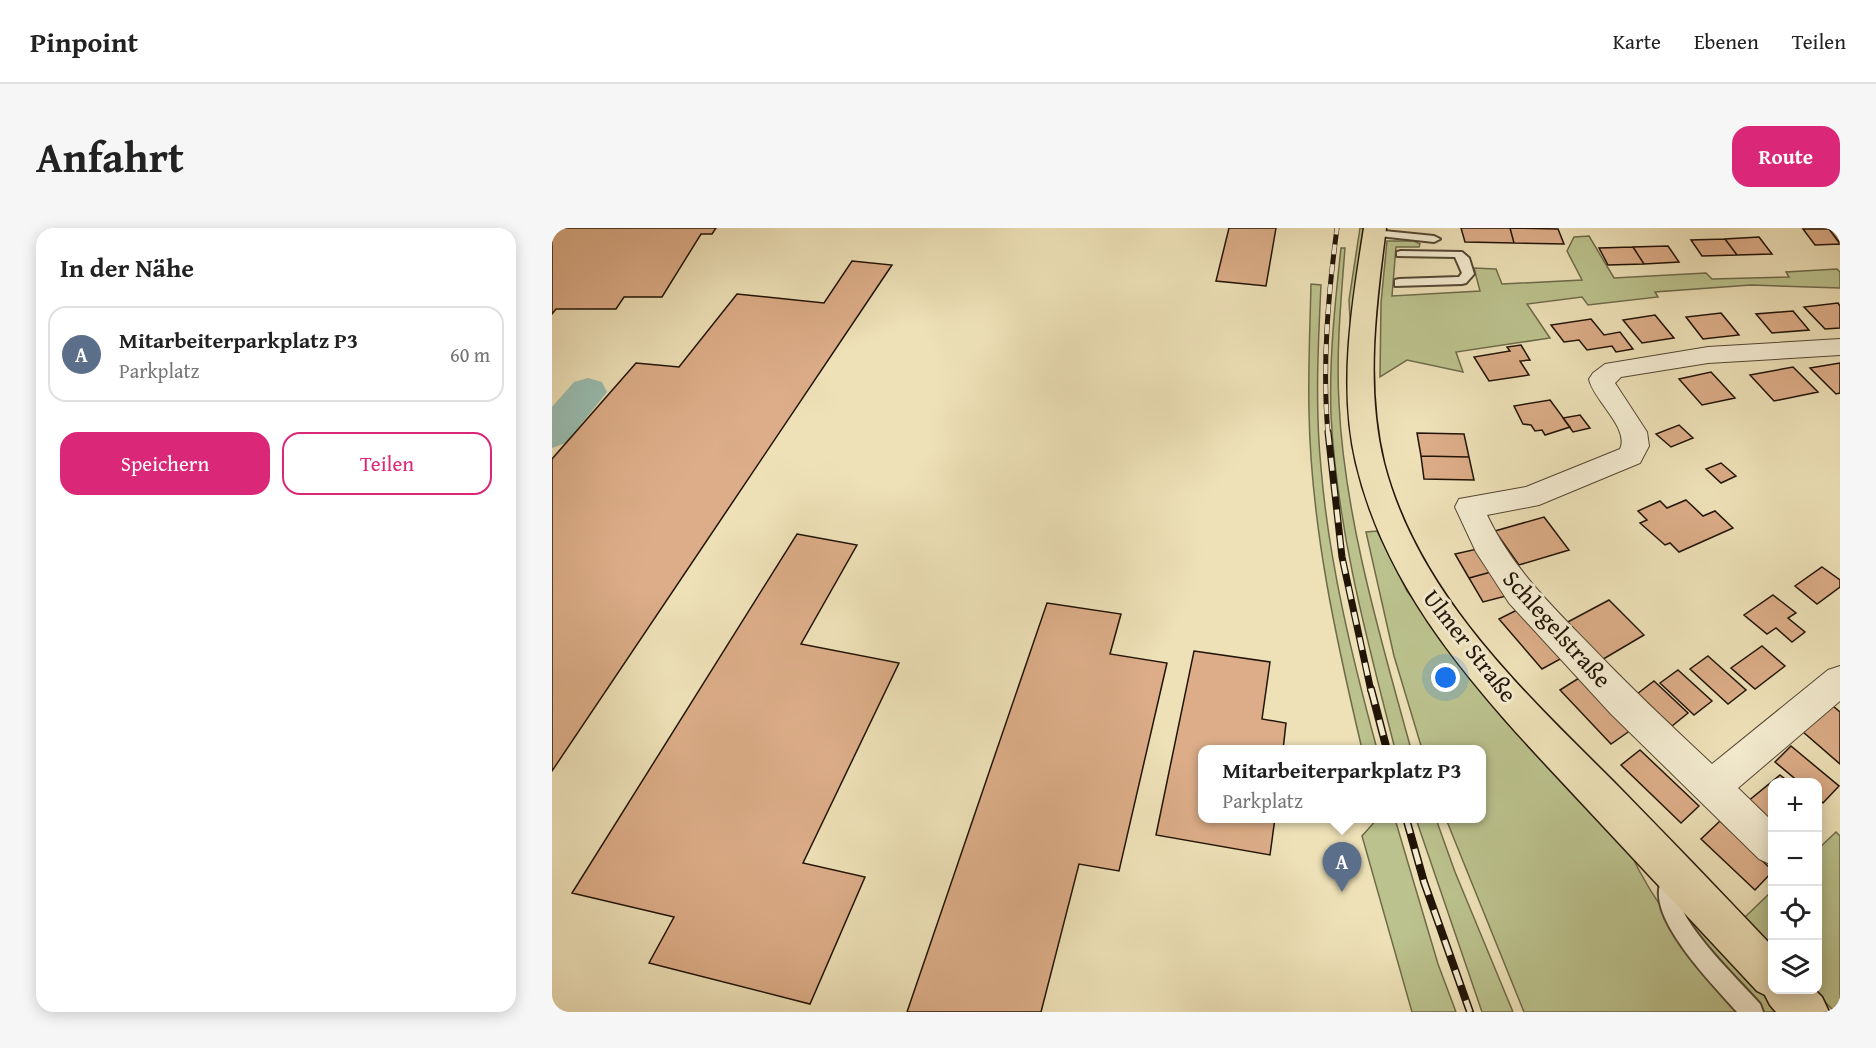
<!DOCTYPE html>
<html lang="de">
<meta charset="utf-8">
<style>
:root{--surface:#fff;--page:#f6f6f6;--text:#222;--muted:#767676;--line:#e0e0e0;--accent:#db2777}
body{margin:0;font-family:"Gentium Book Plus",serif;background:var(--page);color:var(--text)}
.controls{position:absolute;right:18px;bottom:18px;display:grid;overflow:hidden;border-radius:12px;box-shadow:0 3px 15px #0003}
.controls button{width:54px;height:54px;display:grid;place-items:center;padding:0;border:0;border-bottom:2px solid var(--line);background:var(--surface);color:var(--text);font:30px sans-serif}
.you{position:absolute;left:894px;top:450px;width:21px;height:21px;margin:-15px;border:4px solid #fff;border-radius:50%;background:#1a73e8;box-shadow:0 0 0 9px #1a73e833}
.badge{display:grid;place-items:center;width:39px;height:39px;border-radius:50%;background:var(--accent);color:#fff;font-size:20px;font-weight:700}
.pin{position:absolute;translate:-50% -50px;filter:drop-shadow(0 2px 3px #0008)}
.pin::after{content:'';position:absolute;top:32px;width:21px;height:18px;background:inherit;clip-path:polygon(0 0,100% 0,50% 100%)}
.popup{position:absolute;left:646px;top:517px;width:288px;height:78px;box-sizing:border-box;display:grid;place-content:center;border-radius:12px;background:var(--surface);filter:drop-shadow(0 2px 4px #0005);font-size:20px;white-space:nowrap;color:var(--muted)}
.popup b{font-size:22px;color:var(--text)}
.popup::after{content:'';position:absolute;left:50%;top:100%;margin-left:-12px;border:12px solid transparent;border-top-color:var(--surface)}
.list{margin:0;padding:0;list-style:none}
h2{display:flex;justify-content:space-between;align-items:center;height:78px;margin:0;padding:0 24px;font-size:26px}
h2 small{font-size:20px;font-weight:400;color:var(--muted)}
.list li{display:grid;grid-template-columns:39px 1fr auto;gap:18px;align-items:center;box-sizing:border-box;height:96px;margin:0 12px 12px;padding:0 12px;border:2px solid var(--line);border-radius:18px}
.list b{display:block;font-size:22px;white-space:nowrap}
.list p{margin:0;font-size:20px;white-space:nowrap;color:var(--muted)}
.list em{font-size:20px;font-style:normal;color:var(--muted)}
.actions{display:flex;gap:12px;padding:18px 24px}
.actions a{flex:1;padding:14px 0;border:2px solid var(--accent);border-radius:18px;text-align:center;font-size:21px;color:var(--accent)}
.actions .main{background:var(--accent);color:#fff}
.icon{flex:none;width:33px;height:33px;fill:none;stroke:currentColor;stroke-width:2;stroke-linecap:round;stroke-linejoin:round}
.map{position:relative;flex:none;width:1288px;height:784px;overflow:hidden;border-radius:18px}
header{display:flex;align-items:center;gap:36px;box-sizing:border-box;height:84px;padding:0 30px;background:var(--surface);border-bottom:2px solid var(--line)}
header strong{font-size:28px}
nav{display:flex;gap:33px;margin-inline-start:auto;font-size:21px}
.intro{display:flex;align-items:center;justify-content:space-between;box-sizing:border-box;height:144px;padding:0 36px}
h1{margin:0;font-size:42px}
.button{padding:15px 27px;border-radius:18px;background:var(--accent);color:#fff;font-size:21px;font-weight:700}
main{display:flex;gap:36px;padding:0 36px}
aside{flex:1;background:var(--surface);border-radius:18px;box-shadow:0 3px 15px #0003}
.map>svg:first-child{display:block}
</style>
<header>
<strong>Pinpoint</strong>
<nav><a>Karte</a><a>Ebenen</a><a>Teilen</a></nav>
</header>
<div class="intro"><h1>Anfahrt</h1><a class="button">Route</a></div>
<main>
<aside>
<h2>In der Nähe<small></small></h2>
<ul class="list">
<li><span class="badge" style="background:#5c6f8a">A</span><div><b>Mitarbeiterparkplatz P3</b><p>Parkplatz</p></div><em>60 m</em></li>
</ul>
<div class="actions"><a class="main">Speichern</a><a>Teilen</a></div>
</aside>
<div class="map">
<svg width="1288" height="784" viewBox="0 0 1288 784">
<rect width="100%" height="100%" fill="#eee1b8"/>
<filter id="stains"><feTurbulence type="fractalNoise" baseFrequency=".00333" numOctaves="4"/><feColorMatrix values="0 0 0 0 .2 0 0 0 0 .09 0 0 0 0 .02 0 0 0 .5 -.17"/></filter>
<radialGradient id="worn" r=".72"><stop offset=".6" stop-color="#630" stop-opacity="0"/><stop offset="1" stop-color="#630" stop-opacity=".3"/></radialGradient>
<path fill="#bbc28d" stroke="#6e6b4a" stroke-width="1.5" d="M808,0H812L801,73L799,110L797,72Z
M1037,8L1062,50L1154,45L1160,51L1237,49L1234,44L1285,41L1288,44V60L1199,57L1103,64L1106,69L1036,77L1030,69L975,76L998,110L904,124L911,144L855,132L828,149L829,75L835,13H862L868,16L867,19H844L840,68L928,63L922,40L944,41L950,56L1030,52L1015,23L1022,9Z
M789,20H793C789,71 784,124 787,175C792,288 829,412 859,521H843C815,412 785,301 779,187C777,131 783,75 789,20Z
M759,56L769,57C766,118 763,179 769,240C777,335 800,429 825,521H810C784,411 759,298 757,184C756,142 758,99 759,56Z
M825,303L855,363L900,423L1077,622C1105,684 1150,733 1194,784H972L894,591L930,590V522L870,521L842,428L814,304Z
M826,590L843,591L886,736L904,784H860L810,608Z
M864,591H884L903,644L961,784H930Z
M1284,604L1288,608V784H1283L1261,762H1266V621Z
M1220,663V720L1192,690Z
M1142,690L1229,784H1208L1147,709L1140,696Z"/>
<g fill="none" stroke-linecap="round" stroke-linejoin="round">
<path fill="#99bdb1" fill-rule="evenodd" d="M36,150L50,154L55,164L14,215L0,220V179L22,154Z"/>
</g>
<path fill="#dcad88" stroke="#211407" stroke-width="1.5" d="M0,0H164L160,6H149L110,69H72L64,81H4L0,86Z
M677,0H724L714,58L664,53Z
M909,0H958L962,15L913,14Z
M958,0L1006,1L1012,16L962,15Z
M1288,0V15L1277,1Z
M1251,1H1277L1288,16L1263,17Z
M1207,9L1220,26L1185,27L1173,11Z
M1173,11L1185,27L1150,28L1139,12Z
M1116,18L1127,34L1092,36L1081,19Z
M1081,19L1092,36L1056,37L1047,20Z
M300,33L340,37L0,543V231L84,135L127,139L185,66L272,75Z
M1286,75L1288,78V100L1273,101L1252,79Z
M1241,83L1257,102L1220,105L1204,86Z
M1169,85L1187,107L1151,111L1134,89Z
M1103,87L1122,110L1090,115L1071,92Z
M1039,91L1052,107L1068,104L1081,121L1064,124L1060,118L1035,122L1027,112L1012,114L999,97Z
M969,117L978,132L968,133L977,147L937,153L922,129L958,123L955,119Z
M1288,135V165L1284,166L1258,140Z
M1241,139L1266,164L1222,173L1198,147Z
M1159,144L1183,170L1150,177L1127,151Z
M998,172L1018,199L993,207L990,202L983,203L979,197L971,196L962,178Z
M1028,187L1038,200L1021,204L1011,190Z
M1127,197L1141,210L1119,219L1104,206Z
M865,205L912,206L917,229L869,228Z
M869,228L917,229L922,252L872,251Z
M1169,235L1184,248L1169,255L1154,241Z
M1134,272L1151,288L1163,283L1181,300L1127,324L1118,315L1113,317L1088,295L1095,292L1086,283L1108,273L1115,280Z
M992,289L1017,322L967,337L943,303Z
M245,306L305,317L249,416L347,435L251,635L313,649L258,776L97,735L122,689L20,665Z
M925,321L939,344L917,350L903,326Z
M1270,339L1288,352V359L1265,376L1243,358Z
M939,344L954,368L931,374L917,350Z
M1221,367L1244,385L1236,390L1253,404L1240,414L1224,400L1215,406L1192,387Z
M1057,372L1092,407L1048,433L1012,396Z
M495,375L569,386L558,426L615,435L567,643L527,636L489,784H355Z
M967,381L1010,430L990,441L947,391Z
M1210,418L1233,438L1203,461L1179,440Z
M642,423L718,434L710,491L734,495L731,522H650V590H723L718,627L604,607Z
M1156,428L1194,462L1176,476L1138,441Z
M1126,442L1160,473L1142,487L1108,455Z
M1027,450L1079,502L1059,516L1008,462Z
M1102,453L1136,485L1120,498L1085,466Z
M1281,478L1288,484V536L1250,503Z
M1239,518L1287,558L1271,575L1266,570V554H1247L1223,534Z
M1088,522L1147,578L1129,595L1069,537Z
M1228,547L1237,554H1220V599L1195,574Z
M1168,593L1220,642V644L1203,662L1149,611Z"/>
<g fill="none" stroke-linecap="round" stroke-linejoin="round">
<defs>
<path id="lane" d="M822,2L882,8L888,11L882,14L818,7L816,5Z
M849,23L910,24L917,30L922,46L914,55L910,56L843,58V52L847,51L907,49L910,45L903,29L845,28V24Z
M1126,639L1133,642L1136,649L1125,669C1136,704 1183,748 1208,776L1211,784H1185C1164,759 1066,664 1126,639Z"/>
<path id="street" d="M1288,111V127L1156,135L1069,149L1063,155L1095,204L1097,218L1088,235L987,277L935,287C958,336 995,373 1033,412C1074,455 1117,496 1160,536L1276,442L1288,438V473L1186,560L1220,593V637L1207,631L1059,486L957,375L924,324L903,279L907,271L974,259L1068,221C1078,200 1041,172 1037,151L1041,145L1053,136L1156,119Z"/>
<path id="primary" d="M812,0H834C824,77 813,158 832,235C866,367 973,465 1066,558C1118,611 1169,664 1220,718V762H1263L1270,769L1277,784H1224L1218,777L1213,767L1205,763C1149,703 1093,643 1037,583C942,481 837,376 804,235C786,159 800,76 812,0Z"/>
</defs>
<use href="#lane" stroke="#544733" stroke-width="4"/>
<use href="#street" stroke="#544733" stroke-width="2"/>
<use href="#primary" stroke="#211407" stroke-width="3"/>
<use href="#lane" fill="#f4ecd1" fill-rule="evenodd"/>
<use href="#street" fill="#f4ecd1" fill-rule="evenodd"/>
<use href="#primary" fill="#eee1b8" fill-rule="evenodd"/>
<defs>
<path id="rail-far2" d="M776,206C770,137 776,68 785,0"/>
<path id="rail-far1" d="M776,204L790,329L819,463"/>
<path id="rail" d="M819,461L835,522
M854,590L872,654L918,784"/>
</defs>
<use href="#rail-far2" stroke="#211407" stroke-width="5"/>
<use href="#rail-far1" stroke="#211407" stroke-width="7"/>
<use href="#rail" stroke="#211407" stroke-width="8"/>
<use href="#rail-far2" stroke="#f4ecd1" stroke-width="4" stroke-dasharray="10" stroke-linecap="butt"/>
<use href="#rail-far1" stroke="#f4ecd1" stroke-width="4.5" stroke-dasharray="13" stroke-linecap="butt"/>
<use href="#rail" stroke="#f4ecd1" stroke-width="5" stroke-dasharray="16" stroke-linecap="butt"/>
</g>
<g text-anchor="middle" stroke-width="6" stroke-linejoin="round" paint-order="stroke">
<g font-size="24" fill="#211407" stroke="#f4ecd1">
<text transform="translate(1005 401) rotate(48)" y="8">Schlegelstraße</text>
<text transform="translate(918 418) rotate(52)" y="8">Ulmer Straße</text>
</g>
</g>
<rect width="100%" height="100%" filter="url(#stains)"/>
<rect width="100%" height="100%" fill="url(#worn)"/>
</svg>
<div class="controls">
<button>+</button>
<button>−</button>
<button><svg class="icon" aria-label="locate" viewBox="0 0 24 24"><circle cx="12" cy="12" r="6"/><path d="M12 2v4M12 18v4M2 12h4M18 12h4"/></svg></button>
<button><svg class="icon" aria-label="layers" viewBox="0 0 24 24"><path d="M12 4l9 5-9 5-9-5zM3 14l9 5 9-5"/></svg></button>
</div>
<div class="you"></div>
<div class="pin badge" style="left:790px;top:664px;background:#5c6f8a">A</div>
<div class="popup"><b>Mitarbeiterparkplatz P3</b>Parkplatz</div>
</div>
</main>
